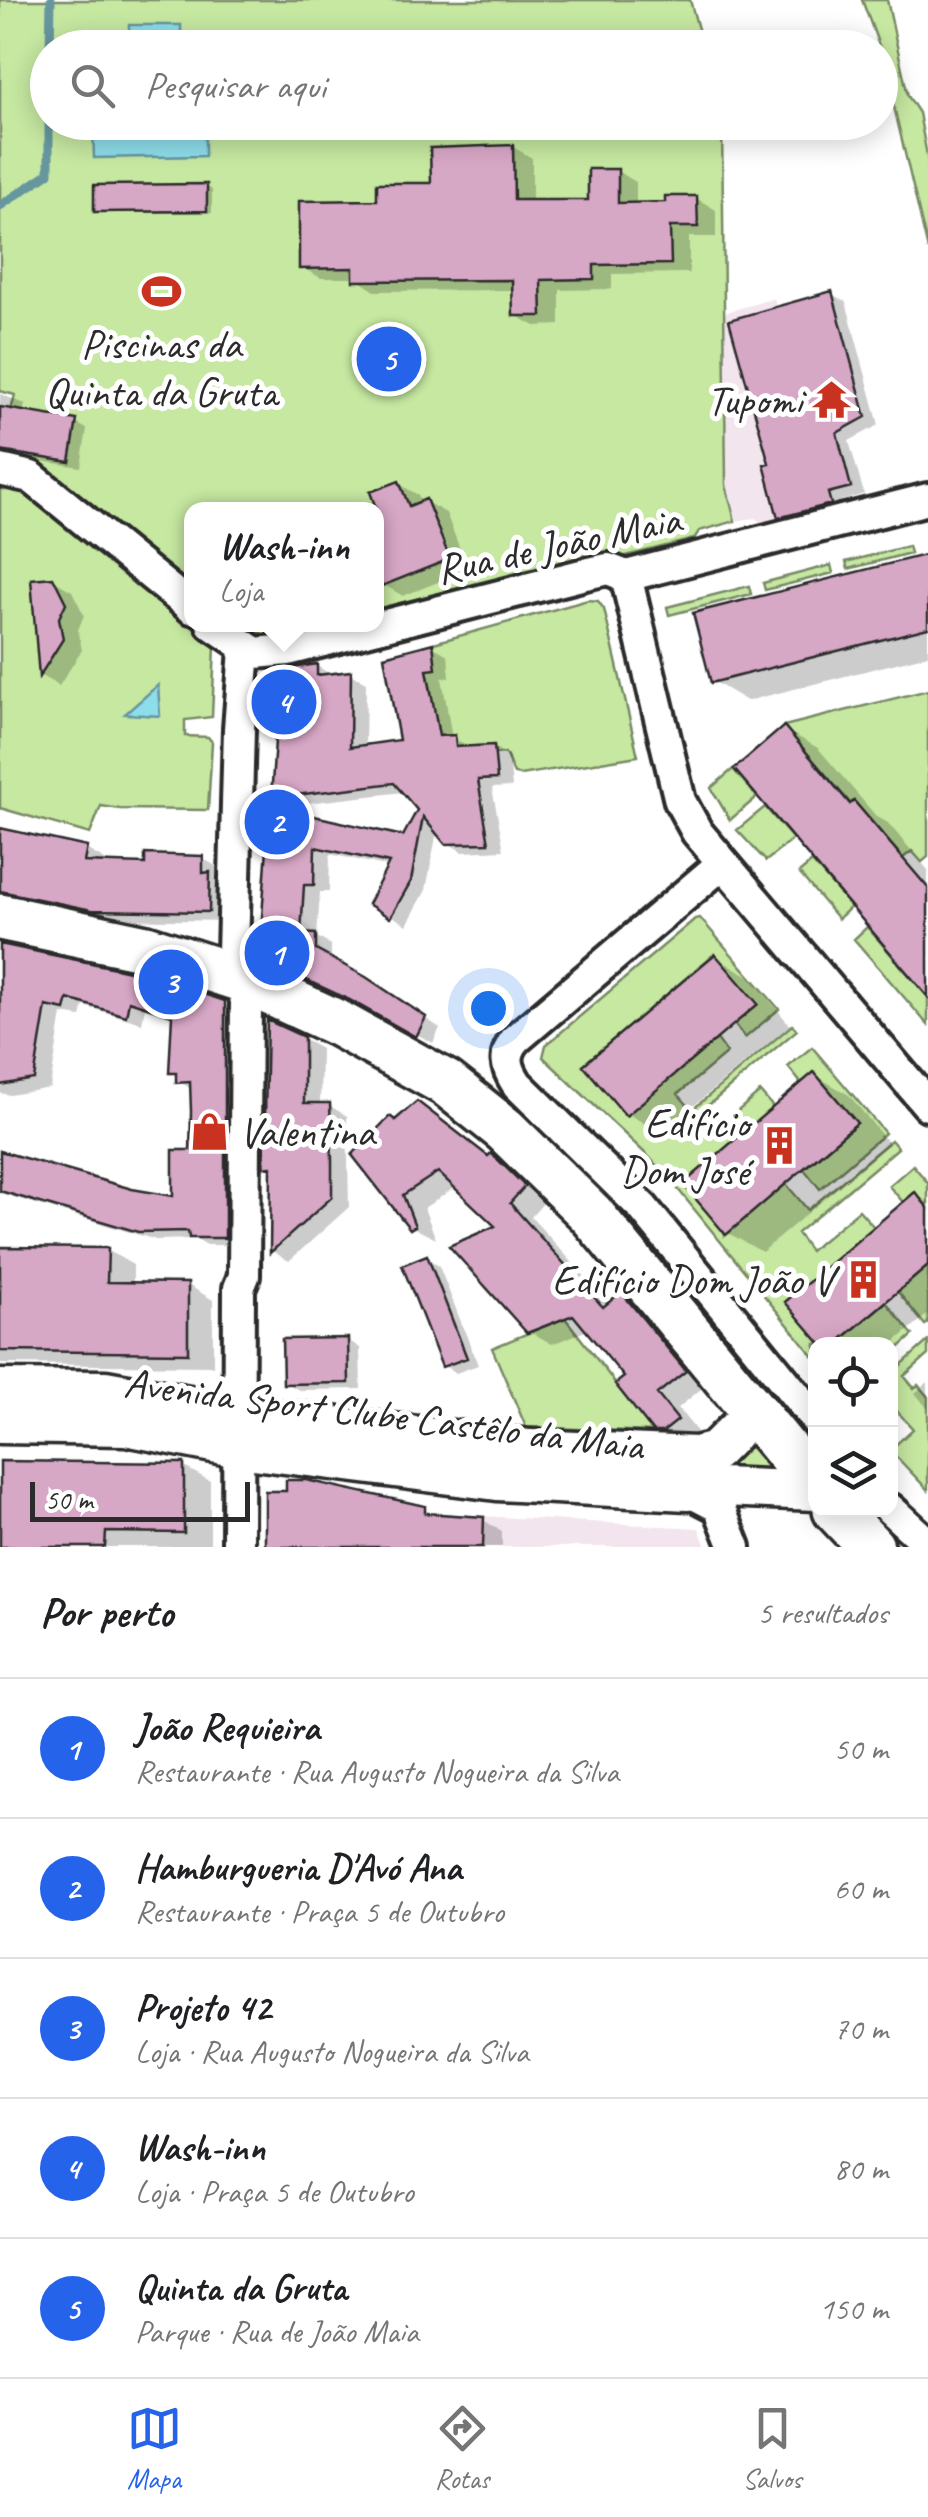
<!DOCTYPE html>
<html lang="pt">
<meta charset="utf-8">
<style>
:root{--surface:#fff;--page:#f6f6f6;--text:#202124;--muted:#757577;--line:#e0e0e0;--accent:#2563eb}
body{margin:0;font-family:Caveat,sans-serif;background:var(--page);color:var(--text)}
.controls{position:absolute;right:30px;bottom:30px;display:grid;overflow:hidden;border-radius:20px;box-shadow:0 5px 25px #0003}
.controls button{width:90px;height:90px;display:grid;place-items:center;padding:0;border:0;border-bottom:2px solid var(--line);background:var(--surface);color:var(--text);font:50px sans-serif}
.scale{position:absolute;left:30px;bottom:25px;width:220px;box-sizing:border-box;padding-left:10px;border:5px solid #2b2b2b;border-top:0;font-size:28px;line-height:35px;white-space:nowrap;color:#2b2b2b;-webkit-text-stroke:8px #fff;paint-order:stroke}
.you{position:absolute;left:488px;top:1008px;width:35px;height:35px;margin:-25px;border:8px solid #fff;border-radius:50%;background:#1a73e8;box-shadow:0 0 0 15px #1a73e833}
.badge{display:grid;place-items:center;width:65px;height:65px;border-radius:50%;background:var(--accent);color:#fff;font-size:32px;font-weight:700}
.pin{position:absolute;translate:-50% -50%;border:5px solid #fff;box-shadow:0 2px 10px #0006}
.popup{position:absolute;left:184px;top:502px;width:200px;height:130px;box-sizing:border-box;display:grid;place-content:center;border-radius:20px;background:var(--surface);filter:drop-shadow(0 2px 8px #0005);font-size:32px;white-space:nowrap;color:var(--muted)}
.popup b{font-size:38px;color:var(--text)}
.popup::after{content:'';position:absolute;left:50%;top:100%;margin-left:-20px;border:20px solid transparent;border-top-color:var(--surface)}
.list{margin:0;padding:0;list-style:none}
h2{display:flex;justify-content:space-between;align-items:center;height:130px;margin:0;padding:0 40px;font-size:42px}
h2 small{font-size:32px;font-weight:400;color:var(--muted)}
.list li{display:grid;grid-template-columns:65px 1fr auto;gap:30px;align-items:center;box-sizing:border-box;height:140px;padding:0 40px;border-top:2px solid var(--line)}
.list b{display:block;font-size:38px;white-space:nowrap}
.list p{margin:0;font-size:32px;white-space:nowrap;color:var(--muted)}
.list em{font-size:32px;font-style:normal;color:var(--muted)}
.icon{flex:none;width:55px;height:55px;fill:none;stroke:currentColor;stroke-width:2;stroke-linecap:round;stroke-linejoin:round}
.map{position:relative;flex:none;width:928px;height:1547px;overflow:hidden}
.search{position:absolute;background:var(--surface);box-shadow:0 5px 25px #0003;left:30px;right:30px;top:30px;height:110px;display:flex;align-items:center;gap:25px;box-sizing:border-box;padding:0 35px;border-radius:55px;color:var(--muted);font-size:38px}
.sheet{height:830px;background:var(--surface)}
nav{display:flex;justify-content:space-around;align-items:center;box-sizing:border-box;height:140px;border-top:2px solid var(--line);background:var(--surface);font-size:28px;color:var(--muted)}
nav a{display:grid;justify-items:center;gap:5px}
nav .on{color:var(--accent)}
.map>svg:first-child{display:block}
</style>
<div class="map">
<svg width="928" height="1547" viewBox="0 0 928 1547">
<rect width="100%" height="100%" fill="#fff"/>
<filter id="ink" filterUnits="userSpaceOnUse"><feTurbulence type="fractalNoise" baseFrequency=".01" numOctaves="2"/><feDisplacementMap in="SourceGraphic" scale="20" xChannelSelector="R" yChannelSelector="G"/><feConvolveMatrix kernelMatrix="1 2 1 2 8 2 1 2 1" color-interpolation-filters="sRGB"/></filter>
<g filter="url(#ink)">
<path fill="#f3e5ee" d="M774,298L831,504L760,522L755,518L735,521L726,485L724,313Z
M286,1480H306L425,1506L426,1513L699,1528L706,1547H265V1491H286Z"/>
<path fill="#c6e8a1" stroke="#788a66" stroke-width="2.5" d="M0,0H690L703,47L48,48V122L722,123L726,485L735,521L699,531L694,539L377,618L376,510H192L191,588L38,464L0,454L15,395L0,391Z
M862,0H887L908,96L919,113L928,161V250L880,48Z
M0,483L33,491L215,645L212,717L185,720V736L208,737L212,742L208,810L120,809L101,806L90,834L0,808Z
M908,546L910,553L848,569L846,562Z
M831,565L833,573L765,590L763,583Z
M749,586L751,594L669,615L667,607Z
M588,600L598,601L604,609L638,756L520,775L514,774L505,753L495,754L493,745L456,747L455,735L439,736L423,646Z
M250,625H350L273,641Z
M928,690V857L922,862L912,851L903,858L854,801L851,804L784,726Z
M733,769L757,797L730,820L711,788Z
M765,807L793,839L766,861L737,830Z
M812,862L851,907L838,919L799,873Z
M700,918L779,1009L745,1038L734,1024L757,1004L714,954L583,1066L626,1115L717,1039L727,1053L678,1094L692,1110L792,1025L797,1030L697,1115L712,1133L760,1092L773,1107L726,1234L786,1184L808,1210L891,1140L898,1148L797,1233L810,1251L859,1210L874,1227L786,1302L821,1344H816L815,1358L677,1188L648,1156L543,1057L546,1045L695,919Z
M867,927L928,997V1025L854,939Z
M812,1047L885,1133L820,1189L804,1169L857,1123L815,1073L801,1083L788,1067Z
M461,1064C603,1166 705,1312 815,1446V1463L453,1071Z
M913,1165L928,1183V1208L915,1192L903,1202L889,1186Z
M928,1266V1323L925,1325L898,1292Z
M886,1302L913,1335L891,1355L890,1344H836Z
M565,1318L653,1432L526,1427L492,1348Z
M928,1341V1355L904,1376L914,1388L918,1385L928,1397V1490L890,1450L913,1429L895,1409L891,1412V1374Z
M755,1447L791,1482L690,1469L741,1449Z"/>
<path fill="#8eddeb" stroke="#66969e" stroke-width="2.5" d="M129,25H181V47H129Z
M93,123H205V156L94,158Z
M158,685L160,716L125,714Z"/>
<path fill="#0003" d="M513,147L532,158V202H591L617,171L636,182V205L696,198L716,210V237H689V273L612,274V289L560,290V325L535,326L515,315V290L375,291L355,278H321L301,267L380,202L433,186Z
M206,186L212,190V213H102L96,210Z
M832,294L846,302L879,425L849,441L864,494L841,501L844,511L794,524L780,516L772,465Z
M0,394L25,404L23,413L76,423L87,429L81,467L0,455Z
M399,484L418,495L422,504L426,502L446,513L468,570L403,596L384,585Z
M928,557V655L747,701L713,681Z
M53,580L72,591L84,615L78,630L82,650L59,686L41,676L33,581Z
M432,646L448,655L450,677L442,678L452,738L471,747H493L509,756L512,787L492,788L504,850L463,852L446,842L437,831L426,890L407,925L371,903L390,867L330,854L329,892H320L317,937L331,945V961L382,989L440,1028L433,1043L369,1008L261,957L273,809L405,838L420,810L404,792L289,805L274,797L317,666L333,676L350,674L366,682L365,748L402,742Z
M784,729L818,748L876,816L888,823L928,870V993Z
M0,848L86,849L105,860L104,865L148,866L202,858L221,869L228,921L114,919L0,899Z
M0,946L224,1004L241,1013L240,1245H207L196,1239L156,1240L0,1193V1154L131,1191L175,1199L193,1153V1090L179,1081L178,1076L171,1072L174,1017L145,1008L142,1023L84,1006L81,1017L62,1014L50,1088L10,1095L0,1093Z
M715,957L749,976L790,1025L661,1133L628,1114Z
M303,1039L321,1049L320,1106H330L347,1116L349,1207L289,1261L272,1251L273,1170L266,1166Z
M815,1075L849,1095L889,1144L762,1252L728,1233Z
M417,1104L491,1157L514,1169L546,1200L531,1217L610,1304L621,1295L643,1308L707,1384L678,1408L698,1433L686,1443H678L655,1430L628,1377L588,1330L552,1344L529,1331L500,1226L457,1186L424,1208L436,1239L412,1227L355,1155Z
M915,1195L928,1202V1314L890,1346L824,1344L789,1302Z
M0,1249L107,1250L133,1265V1285H188L213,1300V1366L0,1364Z
M427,1258L439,1266L478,1365L456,1373L444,1366Z
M348,1340L360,1348L361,1389L299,1390L286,1383Z
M928,1382V1409L915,1393Z
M0,1464L183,1466L210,1481V1547H0Z
M424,1509L438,1517L483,1520L502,1531V1547H267Z"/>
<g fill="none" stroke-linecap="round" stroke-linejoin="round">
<path stroke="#66969e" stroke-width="9" d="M50,48L51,0
M0,206L49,173V122"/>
</g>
<path fill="#d7a7c6" stroke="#2b2b2b" stroke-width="2.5" d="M513,145L514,200H588V169H618V203L665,202V196H697L698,227H670L671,264L594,265V279L541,280L542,316H513L512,280L353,281V268L299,269V201L377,200V183H431L430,148Z
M207,184V211L94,212V185Z
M832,291L866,417L837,433L851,487L828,493L831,504L778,518L764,464L769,463L729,320Z
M0,407L77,420L70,462L0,451Z
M399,481L409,506L426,499L450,559L382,586L376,572V508L370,492Z
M928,554V628L711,683L693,613Z
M53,577L66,603L59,618L63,639L39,677L31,579Z
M433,643L436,669L427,670L439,736L455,735L456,747L494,745L497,779L478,780L489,843L445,844L423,817L411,881L390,918L368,904L389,863L315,847L314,885H304L301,933L316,934V950L366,977L426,1017L416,1037L350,1000L259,958L270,806L403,836L417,810L394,783L271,798L280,670L317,664V675L351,671L350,747L399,740L384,656Z
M784,726L850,804L854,801L928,888V997L734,769Z
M0,828L87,847L84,862L145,864V854L203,856V873L210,872L209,912L92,910L0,891Z
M0,944L139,973L225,1001V1238H189L188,1231L138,1232L0,1191V1151L132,1189L173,1196V1150H190L191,1112L190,1082L176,1083V1073H169L172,1015L129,1001L126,1016L68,999L65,1010L46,1006L34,1079L0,1085Z
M715,954L758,1004L626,1116L583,1065Z
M267,1020L304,1037V1103H330L332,1160V1197L270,1253L271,1167H264Z
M814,1072L857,1123L726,1235L683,1184Z
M417,1101L488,1156L491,1153L525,1186L510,1203L603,1307L621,1292L686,1371L657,1394L678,1420L663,1432H653L615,1384L624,1377L573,1315L527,1333L449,1246L495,1226L438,1172L403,1195L415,1226L410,1229L352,1155L390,1116L395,1120Z
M915,1192L928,1208V1266L836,1344H821L785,1302Z
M0,1247L108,1248L107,1282L188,1283V1353L0,1351Z
M427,1255L467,1358L442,1367L402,1265Z
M348,1338L349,1383L283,1384L282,1339Z
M0,1461L184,1463V1533L106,1532L105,1547H0Z
M286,1480H306L425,1506V1513L484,1517L483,1547H265V1491H286Z"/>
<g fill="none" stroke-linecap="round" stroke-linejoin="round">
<defs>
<path id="minor" d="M0,470L31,477L192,608
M626,576L680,801L697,832L928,1105
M212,624L255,653L288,650L585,574L608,569L626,576L928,499
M723,863L516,1039C503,1055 506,1067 517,1084L643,1208L816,1420
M688,1491L719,1507L735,1547
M890,1509L928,1544
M238,1547L239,1288L244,1276L246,1001L233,953L239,729L245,649"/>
<path id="tertiary" d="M0,1389L105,1390L255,1417L530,1449L696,1456L715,1451L754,1412
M0,1424L126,1426L239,1448L497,1481L688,1491L698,1486L816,1491"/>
<path id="secondary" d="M0,917L146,948L239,978L339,1024L446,1083L505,1130L591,1214L816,1487
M836,1510L871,1547"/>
</defs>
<use href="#minor" stroke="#2b2b2b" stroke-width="38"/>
<use href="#tertiary" stroke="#2b2b2b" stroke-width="45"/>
<use href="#secondary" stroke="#2b2b2b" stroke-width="52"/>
<use href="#minor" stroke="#fff" stroke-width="30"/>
<use href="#tertiary" stroke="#fff" stroke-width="38"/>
<use href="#secondary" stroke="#fff" stroke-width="45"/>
</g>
</g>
<defs>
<symbol id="stadium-bare" viewBox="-9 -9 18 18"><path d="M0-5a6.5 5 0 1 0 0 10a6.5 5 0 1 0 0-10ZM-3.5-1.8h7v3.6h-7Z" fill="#c8321e" stroke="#fff" stroke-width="2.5" paint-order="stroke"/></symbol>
<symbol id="temple-bare" viewBox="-9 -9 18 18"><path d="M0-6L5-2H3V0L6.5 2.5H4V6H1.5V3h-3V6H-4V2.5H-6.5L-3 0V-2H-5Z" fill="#c8321e" stroke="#fff" stroke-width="2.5" paint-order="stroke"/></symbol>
<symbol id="shop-bare" viewBox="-9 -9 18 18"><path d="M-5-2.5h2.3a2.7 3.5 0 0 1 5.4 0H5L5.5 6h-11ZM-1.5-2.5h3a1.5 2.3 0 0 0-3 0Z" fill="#c8321e" stroke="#fff" stroke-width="2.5" paint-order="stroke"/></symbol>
<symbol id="building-bare" viewBox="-9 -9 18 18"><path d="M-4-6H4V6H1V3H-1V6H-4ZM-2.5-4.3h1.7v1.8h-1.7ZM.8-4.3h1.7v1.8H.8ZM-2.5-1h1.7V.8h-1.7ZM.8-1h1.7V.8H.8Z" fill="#c8321e" stroke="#fff" stroke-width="2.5" paint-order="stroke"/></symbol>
</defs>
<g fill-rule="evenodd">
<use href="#stadium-bare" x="134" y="264" width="55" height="55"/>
<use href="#temple-bare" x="804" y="372" width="55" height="55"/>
<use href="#shop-bare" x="182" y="1104" width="55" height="55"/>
<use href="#building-bare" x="752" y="1118" width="55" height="55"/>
<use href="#building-bare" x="836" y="1252" width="55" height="55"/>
</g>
<g text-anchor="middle" stroke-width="10" stroke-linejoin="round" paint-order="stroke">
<g font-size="42" fill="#2b2b2b" stroke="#fff" text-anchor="end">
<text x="161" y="358" text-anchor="middle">Piscinas da<tspan x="161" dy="48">Quinta da Gruta</tspan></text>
<text x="802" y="414">Tupomi</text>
<text x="749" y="1137">Edifício<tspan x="749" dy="48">Dom José</tspan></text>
<text x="239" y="1146" text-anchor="start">Valentina</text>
<text x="833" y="1294">Edifício Dom João V</text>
</g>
<g font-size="42" fill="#2b2b2b" stroke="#fff">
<text transform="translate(558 543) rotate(-12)" y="15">Rua de João Maia</text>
<text transform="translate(384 1413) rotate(7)" y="15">Avenida Sport Clube Castêlo da Maia</text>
</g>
</g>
</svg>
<div class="controls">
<button><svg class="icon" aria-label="locate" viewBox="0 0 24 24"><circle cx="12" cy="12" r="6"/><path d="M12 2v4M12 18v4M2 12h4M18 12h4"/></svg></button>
<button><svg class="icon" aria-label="layers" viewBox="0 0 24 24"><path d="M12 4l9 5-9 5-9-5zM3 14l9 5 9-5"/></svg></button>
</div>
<div class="scale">50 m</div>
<div class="you"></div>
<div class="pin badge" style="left:277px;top:953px">1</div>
<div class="pin badge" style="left:277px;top:822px">2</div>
<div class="pin badge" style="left:171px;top:982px">3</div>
<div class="pin badge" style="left:284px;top:702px">4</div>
<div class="popup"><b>Wash-inn</b>Loja</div>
<div class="pin badge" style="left:389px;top:359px">5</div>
<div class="search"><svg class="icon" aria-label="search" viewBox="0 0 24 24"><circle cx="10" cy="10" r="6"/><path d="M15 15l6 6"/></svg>Pesquisar aqui</div>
</div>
<section class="sheet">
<h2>Por perto<small>5 resultados</small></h2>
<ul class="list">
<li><span class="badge">1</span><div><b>João Requieira</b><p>Restaurante · Rua Augusto Nogueira da Silva</p></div><em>50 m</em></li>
<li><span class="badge">2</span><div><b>Hamburgueria D'Avó Ana</b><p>Restaurante · Praça 5 de Outubro</p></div><em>60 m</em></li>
<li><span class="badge">3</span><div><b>Projeto 42</b><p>Loja · Rua Augusto Nogueira da Silva</p></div><em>70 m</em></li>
<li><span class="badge">4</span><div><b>Wash-inn</b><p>Loja · Praça 5 de Outubro</p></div><em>80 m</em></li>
<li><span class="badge">5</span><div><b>Quinta da Gruta</b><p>Parque · Rua de João Maia</p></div><em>150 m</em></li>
</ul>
</section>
<nav>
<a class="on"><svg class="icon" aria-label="map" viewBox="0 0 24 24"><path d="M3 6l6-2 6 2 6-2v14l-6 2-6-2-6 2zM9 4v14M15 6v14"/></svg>Mapa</a>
<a><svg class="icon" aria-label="directions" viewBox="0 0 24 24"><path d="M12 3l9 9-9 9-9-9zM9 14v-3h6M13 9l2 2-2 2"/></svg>Rotas</a>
<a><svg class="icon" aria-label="saved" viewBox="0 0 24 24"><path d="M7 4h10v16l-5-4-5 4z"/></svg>Salvos</a>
</nav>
